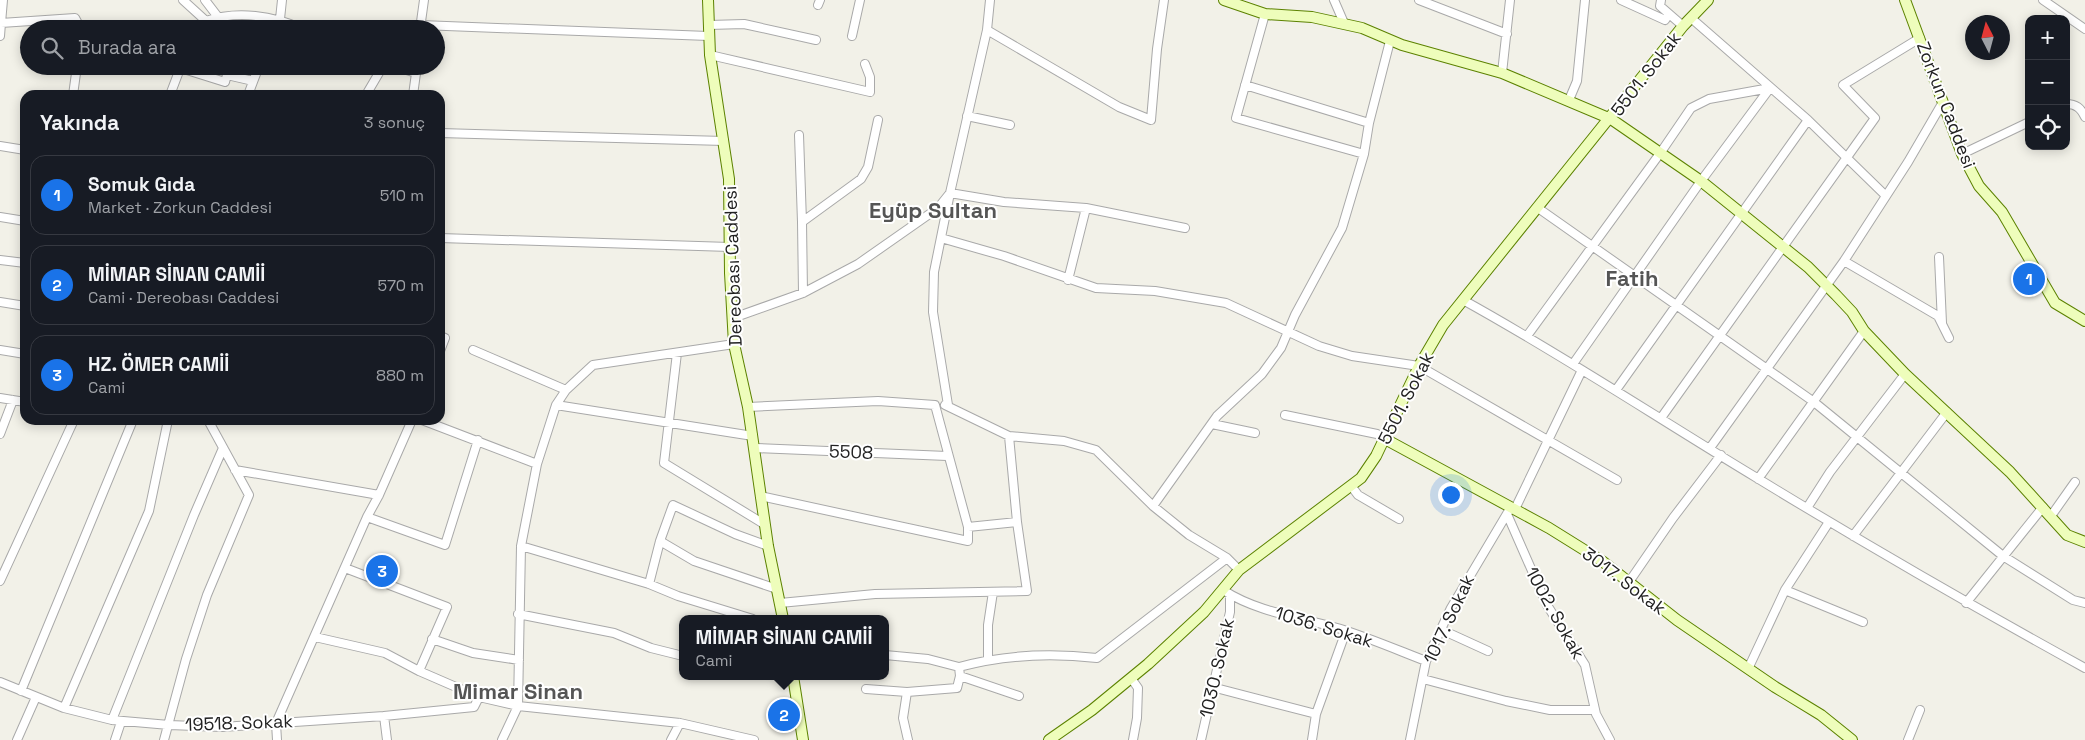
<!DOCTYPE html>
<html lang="tr">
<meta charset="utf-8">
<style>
:root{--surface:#171b24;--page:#242831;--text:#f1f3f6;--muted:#9ea1a6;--line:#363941;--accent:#1a73e8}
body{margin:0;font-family:"Space Grotesk",sans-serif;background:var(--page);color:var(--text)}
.controls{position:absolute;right:15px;top:15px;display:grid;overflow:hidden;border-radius:10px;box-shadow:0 2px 12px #0003}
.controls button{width:45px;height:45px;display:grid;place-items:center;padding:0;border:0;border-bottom:1px solid var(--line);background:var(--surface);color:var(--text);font:25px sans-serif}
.compass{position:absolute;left:1965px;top:15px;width:45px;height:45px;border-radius:50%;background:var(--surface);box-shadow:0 2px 12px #0003;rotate:354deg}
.you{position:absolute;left:1450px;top:494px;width:18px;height:18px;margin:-12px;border:4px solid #fff;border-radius:50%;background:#1a73e8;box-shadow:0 0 0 8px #1a73e833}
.badge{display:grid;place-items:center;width:32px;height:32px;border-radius:50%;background:var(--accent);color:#fff;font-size:16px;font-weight:700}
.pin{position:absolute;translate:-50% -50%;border:2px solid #fff;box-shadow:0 1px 5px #0006}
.popup{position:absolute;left:679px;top:615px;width:210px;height:65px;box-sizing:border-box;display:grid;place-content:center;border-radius:10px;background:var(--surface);filter:drop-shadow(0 1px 4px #0005);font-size:16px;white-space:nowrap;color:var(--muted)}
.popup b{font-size:19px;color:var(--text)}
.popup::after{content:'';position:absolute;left:50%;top:100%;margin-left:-10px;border:10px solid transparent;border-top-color:var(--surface)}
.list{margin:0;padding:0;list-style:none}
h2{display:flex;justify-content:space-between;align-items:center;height:65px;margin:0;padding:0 20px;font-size:21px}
h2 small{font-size:16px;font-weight:400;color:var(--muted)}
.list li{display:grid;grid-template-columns:32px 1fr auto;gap:15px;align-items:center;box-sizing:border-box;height:80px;margin:0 10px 10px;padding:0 10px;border:1px solid var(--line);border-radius:15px}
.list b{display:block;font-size:19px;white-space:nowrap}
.list p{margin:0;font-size:16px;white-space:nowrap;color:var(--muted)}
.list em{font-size:16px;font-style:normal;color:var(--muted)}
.icon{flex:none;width:28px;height:28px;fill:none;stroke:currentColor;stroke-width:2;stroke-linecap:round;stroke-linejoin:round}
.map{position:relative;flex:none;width:2085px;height:740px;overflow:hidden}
.search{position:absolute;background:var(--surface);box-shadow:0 2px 12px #0003;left:20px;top:20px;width:425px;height:55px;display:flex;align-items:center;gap:12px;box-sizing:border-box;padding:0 18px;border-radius:28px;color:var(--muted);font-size:19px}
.panel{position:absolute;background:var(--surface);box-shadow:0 2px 12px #0003;left:20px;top:90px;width:425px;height:335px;border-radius:15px}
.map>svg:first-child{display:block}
</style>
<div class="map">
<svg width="2085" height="740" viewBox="0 0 2085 740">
<rect width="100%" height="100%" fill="#f2f1e8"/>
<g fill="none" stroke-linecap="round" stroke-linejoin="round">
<defs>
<path id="street" d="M3,0L1,23L75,18L81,29
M183,0L206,21
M205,0L218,17
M1334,0L1344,23
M1419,0L1507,34
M1621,0L1665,20L1669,14
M1661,0L1660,6L1683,26
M2043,0L2085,29
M818,5L820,0
M1265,14L1236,118L1364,154
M1691,18L1808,120L1885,195
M421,25L708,36
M709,25L744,24L816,40
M201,29L206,21C238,10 273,16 303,29
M276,29L280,19L282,0
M420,29L424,0
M987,30L1119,107L1151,120L1157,49L1164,0
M0,36L1,23
M852,36L860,0
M710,55L870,92V77L865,64
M174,66L225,82L227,75L253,81
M394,66L416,73
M1502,73L1510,0
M1245,85L1369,123
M73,95L77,66
M170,95L181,66
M248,95L259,66
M366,95L383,66
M413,95L417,66
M1569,100L1577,81L1585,0
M2066,104C2076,104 2081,108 2085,117
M967,116L1010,125
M440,133L724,141
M799,135L802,222
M0,146L25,150
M1962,154L2029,122
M1086,208L1185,228
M1538,208L1814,402L2003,556L2073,600L2085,603
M0,217L25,221
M440,238L730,247
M941,238L1004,256L1096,288L1155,291L1226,303L1319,346L1352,356L1419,366L1617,480
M1939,257L1942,323
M0,260L25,263
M1844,261L1938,316L1949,338
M803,293L802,222L861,179L868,167L878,120
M1463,300C1563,355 1659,419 1757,478C1865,544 1974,607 2085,668
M0,302L25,306
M733,318L803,293L858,264L938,208L950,193L1004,202L1086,208L1068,280
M440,336L445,338L440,351
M1527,336L1661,152L1691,108L1709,99L1770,88
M0,350L25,354
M473,350L566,390
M677,353L664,463L764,524
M1573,364L1701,181L1770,88
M1616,390L1808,120
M0,398L25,402
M556,405L753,436
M945,405L1009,436L1064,441L1096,450L1153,506L1189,535L1227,558L1239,570
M948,405L933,312L934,272L950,193L987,30L990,0
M748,407L878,401L935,405L968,527V541L760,496
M1285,415L1377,434L1385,439
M1661,418L1875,118L1843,85L1920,38
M422,420L537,464
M1212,424L1255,433
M0,434L13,400
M755,448L947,456
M1710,448L1844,261L1908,162L1943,102
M235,470L379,495
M1758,479L1864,331
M1352,487L1358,495L1399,519
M1153,506L1217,416L1262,374L1281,348L1295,315L1342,228L1364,154L1369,123L1390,41
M1807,508L1830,472L1905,374
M1515,509L1582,370
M1507,514L1547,605L1585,665L1596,714L1610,740
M2051,516L2075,482
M367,517L445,545L478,440
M968,527L1017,522
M1853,536L1947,412
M660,541L694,561L777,589
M521,546L649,584L678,596L753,619
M345,568L447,607L419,671L479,697L518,706L680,723L754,740
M0,581L74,420
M1629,582L1673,518L1721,455
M649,584L660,541L673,505L735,534L768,546
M1223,590C1260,614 1306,618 1347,631C1374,640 1400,651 1426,661
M1785,590L1863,622
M780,603L875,594L1027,591L1017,522L1009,436
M1966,603L2043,507
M518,614L614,633L651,648L683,656
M1442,630L1488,651
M315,637L385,653L419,671
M432,639L473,653L519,660
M885,655L928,659L959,667L960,676L1019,696
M988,659V625L993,592
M959,667C1003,655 1051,653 1097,658L1227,558
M1748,669L1785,590L1829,522
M1131,678L1138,688L1137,718L1133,740
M1423,679L1506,701L1550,710H1595
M0,682L64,708L112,720L169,725L222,727L384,716L474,707L479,697
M1212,687L1316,714
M866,689L907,692
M21,691L133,420
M64,708L149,511L168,420
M384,716L387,740
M112,720L194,515L223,448
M17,740L36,697
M115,740L121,722
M164,740L186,659L207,595L249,495L208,420
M277,740L276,723L367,517L379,495L412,420
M502,740L518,706L521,546L537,464L556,405L566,390L593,365L734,344
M671,740L680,723
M908,740L903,718L907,692L957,688L960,676
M1201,740L1230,612V595
M1312,740L1316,714L1346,631
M1410,740L1426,661L1451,608L1511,507
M1908,740L1920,710"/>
<path id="secondary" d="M708,0L710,55L729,179L730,273L734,344L748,407L768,546L783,619
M1224,0L1265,14L1312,17L1362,28L1402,45L1502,73L1611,119L1701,181L1808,267L1836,295L1852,312L1864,331L1905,374L2010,472L2067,535L2085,542
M1905,0L1962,154L1979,186L2002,212L2055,303L2085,321
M1385,439L1549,528L1602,561L1677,620L1775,687L1821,715L1852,740
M793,676L803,740
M1049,740L1092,710L1148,664L1204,612L1239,570L1361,478L1376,456L1419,366L1443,325L1683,26L1708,0"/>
</defs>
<use href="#street" stroke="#a9a9a9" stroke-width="10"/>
<use href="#secondary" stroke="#5c8200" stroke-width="12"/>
<use href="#street" stroke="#fff" stroke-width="8"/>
<use href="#secondary" stroke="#eefdbb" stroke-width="10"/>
</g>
<g text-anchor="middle" stroke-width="4" stroke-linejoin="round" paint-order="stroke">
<g font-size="18" fill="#222" stroke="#fff">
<text transform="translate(1646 74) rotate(-52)" y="6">5501. Sokak</text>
<text transform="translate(1946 105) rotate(69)" y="6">Zorkun Caddesi</text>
<text transform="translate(733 266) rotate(-92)" y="6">Dereobası Caddesi</text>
<text transform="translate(1406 398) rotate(-63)" y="6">5501. Sokak</text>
<text transform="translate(851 452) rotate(2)" y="6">5508</text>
<text transform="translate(1624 581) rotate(37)" y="6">3017. Sokak</text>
<text transform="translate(1555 613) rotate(61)" y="6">1002. Sokak</text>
<text transform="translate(1449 619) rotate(-65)" y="6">1017. Sokak</text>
<text transform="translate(1324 627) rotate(17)" y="6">1036. Sokak</text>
<text transform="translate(1217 668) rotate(-77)" y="6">1030. Sokak</text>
<text transform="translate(239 723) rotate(-2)" y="6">19518. Sokak</text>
</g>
<g font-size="22" font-weight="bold" fill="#555" stroke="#fff">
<text x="933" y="218">Eyüp Sultan</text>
<text x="1632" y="286">Fatih</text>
<text x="518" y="699">Mimar Sinan</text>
</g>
</g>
</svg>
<div class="controls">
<button>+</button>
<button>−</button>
<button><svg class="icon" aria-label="locate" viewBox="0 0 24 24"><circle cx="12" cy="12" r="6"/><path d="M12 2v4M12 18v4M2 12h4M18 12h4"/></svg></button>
</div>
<svg class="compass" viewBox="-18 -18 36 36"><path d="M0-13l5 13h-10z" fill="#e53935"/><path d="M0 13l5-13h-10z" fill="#9ea1a6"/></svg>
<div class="you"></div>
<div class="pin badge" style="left:2029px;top:279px">1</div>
<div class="pin badge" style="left:784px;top:715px">2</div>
<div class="popup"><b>MİMAR SİNAN CAMİİ</b>Cami</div>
<div class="pin badge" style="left:382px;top:571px">3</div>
<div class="search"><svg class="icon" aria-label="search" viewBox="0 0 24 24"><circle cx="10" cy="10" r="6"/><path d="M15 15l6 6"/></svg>Burada ara</div>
<section class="panel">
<h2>Yakında<small>3 sonuç</small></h2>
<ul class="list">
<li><span class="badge">1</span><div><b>Somuk Gıda</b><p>Market · Zorkun Caddesi</p></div><em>510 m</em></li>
<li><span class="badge">2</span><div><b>MİMAR SİNAN CAMİİ</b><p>Cami · Dereobası Caddesi</p></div><em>570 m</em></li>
<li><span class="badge">3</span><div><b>HZ. ÖMER CAMİİ</b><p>Cami</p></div><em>880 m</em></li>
</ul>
</section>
</div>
